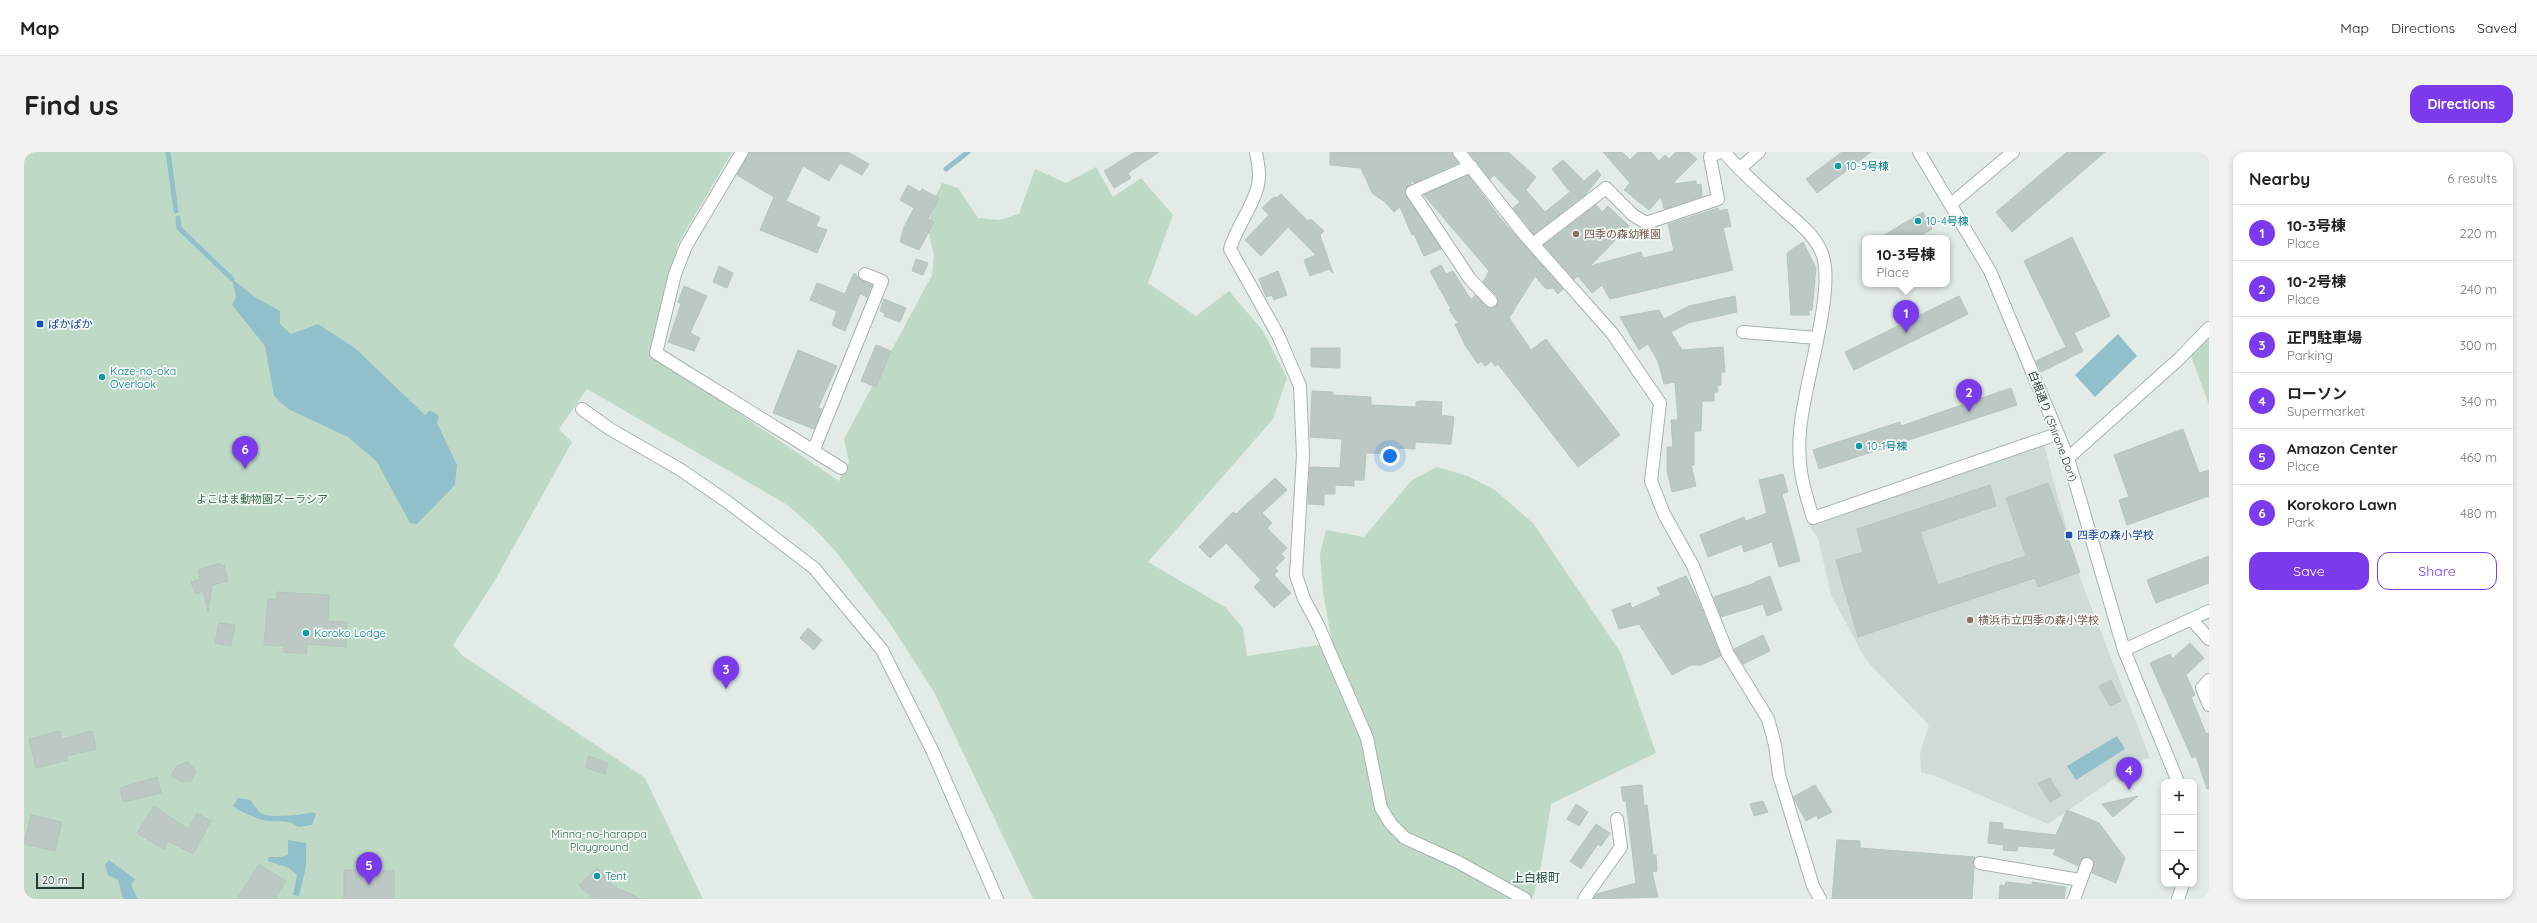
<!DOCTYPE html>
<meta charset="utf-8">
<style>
:root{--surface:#fff;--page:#f2f2f2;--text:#222;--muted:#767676;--line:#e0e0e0;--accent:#7c3aed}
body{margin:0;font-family:Quicksand,"Noto Sans JP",sans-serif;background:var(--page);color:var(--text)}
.controls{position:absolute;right:12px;bottom:12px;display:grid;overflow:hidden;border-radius:8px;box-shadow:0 2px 6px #0003}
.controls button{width:36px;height:36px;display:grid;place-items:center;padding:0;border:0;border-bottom:1px solid var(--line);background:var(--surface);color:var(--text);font:20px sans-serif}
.scale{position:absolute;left:12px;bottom:10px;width:48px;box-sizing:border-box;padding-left:4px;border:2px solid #243a35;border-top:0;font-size:11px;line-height:14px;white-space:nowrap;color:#243a35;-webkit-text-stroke:3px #f3f8f5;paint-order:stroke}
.you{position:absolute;left:1366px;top:304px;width:14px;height:14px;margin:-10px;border:3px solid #fff;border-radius:50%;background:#1a73e8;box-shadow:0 0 0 6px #1a73e833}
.badge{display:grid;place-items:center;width:26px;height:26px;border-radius:50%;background:var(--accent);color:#fff;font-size:13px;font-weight:700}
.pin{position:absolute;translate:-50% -33px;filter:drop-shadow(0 1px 2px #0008)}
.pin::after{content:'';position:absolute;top:21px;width:14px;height:12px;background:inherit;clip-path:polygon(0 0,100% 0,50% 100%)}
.popup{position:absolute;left:1838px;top:83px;width:88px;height:52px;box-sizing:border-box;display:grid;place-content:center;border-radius:8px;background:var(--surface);filter:drop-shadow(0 1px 3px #0005);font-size:13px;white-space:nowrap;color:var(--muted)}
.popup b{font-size:15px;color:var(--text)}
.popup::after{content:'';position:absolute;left:50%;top:100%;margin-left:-8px;border:8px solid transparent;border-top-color:var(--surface)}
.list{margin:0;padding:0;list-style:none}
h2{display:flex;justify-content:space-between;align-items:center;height:52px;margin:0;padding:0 16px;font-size:17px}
h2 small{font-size:13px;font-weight:400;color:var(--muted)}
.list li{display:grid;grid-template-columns:26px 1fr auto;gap:12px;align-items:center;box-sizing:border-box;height:56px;padding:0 16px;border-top:1px solid var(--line)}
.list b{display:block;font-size:15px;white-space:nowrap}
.list p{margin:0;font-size:13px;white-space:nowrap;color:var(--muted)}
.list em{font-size:13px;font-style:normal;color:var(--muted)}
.actions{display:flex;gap:8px;padding:12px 16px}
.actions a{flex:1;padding:9px 0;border:1px solid var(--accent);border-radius:12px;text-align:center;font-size:14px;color:var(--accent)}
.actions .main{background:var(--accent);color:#fff}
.icon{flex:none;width:22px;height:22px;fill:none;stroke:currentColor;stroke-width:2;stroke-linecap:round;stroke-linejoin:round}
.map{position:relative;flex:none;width:2185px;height:747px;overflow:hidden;border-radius:12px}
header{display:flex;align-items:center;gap:24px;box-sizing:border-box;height:56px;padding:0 20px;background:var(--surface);border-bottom:1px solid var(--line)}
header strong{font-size:19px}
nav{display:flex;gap:22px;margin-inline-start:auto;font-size:14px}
.intro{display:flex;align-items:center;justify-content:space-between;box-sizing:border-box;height:96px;padding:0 24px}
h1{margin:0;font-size:28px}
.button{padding:10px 18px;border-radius:12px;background:var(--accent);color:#fff;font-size:14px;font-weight:700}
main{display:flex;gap:24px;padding:0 24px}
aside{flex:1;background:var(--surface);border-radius:12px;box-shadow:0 2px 6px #0003}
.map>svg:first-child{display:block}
</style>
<header>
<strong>Map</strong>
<nav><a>Map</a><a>Directions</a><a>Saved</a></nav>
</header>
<div class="intro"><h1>Find us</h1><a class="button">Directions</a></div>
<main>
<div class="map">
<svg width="2185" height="747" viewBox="0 0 2185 747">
<rect width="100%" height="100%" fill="#e3ebe7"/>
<path fill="#d1dbd6" d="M2020,293L2056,426L2126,606L2119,607L2024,672L1909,623L1897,621L1896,601L1905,573L1842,508L1807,443L1794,386L1784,372Z"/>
<path fill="#bedac6" d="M0,0H708L654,92L629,203L815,329L825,310L820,287L908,123L910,103L904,78L909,50L918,31L934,36L954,66L975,68L995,62L1011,17L1042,31L1072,15L1089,45L1117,26L1149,63L1124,131L1172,164L1205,139L1239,179L1263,226L1249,267L1124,410L1201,455L1219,476L1223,504L1308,491L1299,440L1296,402L1302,378L1340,385L1388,328L1413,315L1444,324L1471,338L1509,371L1597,501L1632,601L1527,652L1516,721L1508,747H1009L910,540L865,470L813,401L790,376L762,352L563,237L535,277L548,290L470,430L429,493L439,504L621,626L679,747H0Z
M2185,186V253L2167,204Z"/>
<path fill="#91c0ca" d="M208,127L231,145L256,159V172L267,182L294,172L331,196L401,263L406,258L415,264L413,271L433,313L431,333L393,372L386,371L353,310L324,285L264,257L250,244L241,194L208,153L212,145Z
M2094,182L2113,204L2071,245L2051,223Z
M2093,584L2101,597L2052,628L2043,614Z
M214,646L226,648C230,652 234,660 239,662C246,666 280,663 289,660L292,662L288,673L274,675C265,667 255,670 243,669C238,669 212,658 209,654Z
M264,688L282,691V715L275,744L269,743L273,723L265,716L244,709L245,705H257L264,703Z
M85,708L111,727L107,733L114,747H99L94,728L84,723L81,713Z"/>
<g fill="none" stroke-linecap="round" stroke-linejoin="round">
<path stroke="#91c0ca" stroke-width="5" d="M144,0L152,59
M922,17L944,0
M154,66L155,76L208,127"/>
</g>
<path fill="#bbc8c3" stroke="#b6c4be" d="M725,0H824L845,12L838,23L816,11L805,29L779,14L762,49L796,65L792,74L803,78L793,101L736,78L750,45L713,23Z
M1111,0H1135L1104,21L1107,26L1090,36L1080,19Z
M1306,0H1428L1434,11L1390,31L1387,28V32L1381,40L1417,97L1400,104L1390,82L1388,83L1376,55L1370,60L1361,50L1348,41L1337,16L1306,13Z
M1445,0H1484L1512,25L1502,38L1521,60L1546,40L1528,17L1539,8L1560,29L1573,18L1577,23L1562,42L1510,82L1489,56L1496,50L1470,23L1466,27Z
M1579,0H1598L1606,8L1614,0H1627L1635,9L1641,3L1645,7L1652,0H1665L1673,7L1648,32L1672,29V33L1677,32L1678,44L1640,57L1637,45L1625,58L1600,38L1606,31Z
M1818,0H1847L1793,41L1782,27Z
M2043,0H2081L1988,80L1972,60Z
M1444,23L1477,67L1539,137L1534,142L1529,136L1522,137L1511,124L1485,166L1507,198L1522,187L1596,283L1554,315L1474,212L1471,214L1468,209L1461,214L1457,209L1454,212L1441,193L1431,172L1434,171L1425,158L1427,157L1406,119L1417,113L1422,122L1429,119L1447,148L1451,143L1465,156H1469L1474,151L1473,144L1459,130L1465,119L1400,43Z
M884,33L896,40L898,37L915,46L904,67L910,70L895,98L876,90L880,75L890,56L876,48Z
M1257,42L1284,69L1287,67L1300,79L1296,83L1309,121L1305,117L1286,124L1280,108L1292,103L1264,75L1237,104L1221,88L1245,63L1238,56L1250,45L1252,46Z
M1572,53L1578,60L1584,54L1605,74L1566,114L1617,100L1619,106L1650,99L1644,72L1694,56L1695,59L1703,57L1707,74L1699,76L1709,118L1586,147L1578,133L1568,141L1554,124L1550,127L1520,93Z
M1899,60L1908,77L1892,86H1855Z
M2048,85L2086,164L2050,181L2059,199L2017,220L2012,209L2042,195L2000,109Z
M1779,90L1792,116L1788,158H1785V163H1767L1763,101Z
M892,107L904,111L899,123L888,119Z
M695,114L709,121L703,136L689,130Z
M1254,119L1263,143L1250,148L1248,143L1242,145L1235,127Z
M830,121L838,129L848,133L843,145L836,142L821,179L808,173L813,159L786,148L793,131L821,142Z
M660,134L683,144L666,181L676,186L670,199L644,190L657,152L654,150Z
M1711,144L1713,160L1664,171L1647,180L1658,198L1699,195L1701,220H1697V233L1693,234L1694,240H1690V249H1678L1677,279H1670V313H1667L1672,334L1648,340L1643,318V295H1649L1647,268H1654L1651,230L1640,232L1634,209L1624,192L1615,198L1596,165L1635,158L1640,167L1665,154Z
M1935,144L1944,162L1830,218L1821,200Z
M860,147L882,156L876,170L860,164L861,161L856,159Z
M852,193L867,199L852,235L837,229Z
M1287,196H1316V216L1287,215Z
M774,198L813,214L794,256L798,257L790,277L749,261Z
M1987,236L1993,253L1795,317L1789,298L1876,270L1877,274Z
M1288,239L1309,240V243L1347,245V253L1392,255V250L1397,249L1418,250L1417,263L1430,265L1427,292L1391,290V297L1371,296V302L1342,301L1340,328H1330V334L1311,333V342H1300V353L1284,352L1286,315L1316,316L1318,287L1286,285Z
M2159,277L2175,321L2185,318V344L2103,373L2095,348L2105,345L2090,303Z
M1759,322L1764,340L1758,342L1776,409L1755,415L1748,390L1720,400L1718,392L1684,405L1676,383L1720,365L1722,369L1743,361L1735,328Z
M1251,326L1263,338L1238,361L1248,371L1243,376L1263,396L1257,402L1261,406L1251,416L1254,419L1250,423L1267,441L1250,456L1230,435L1237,428L1202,391L1186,406L1175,395L1209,360L1212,362Z
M2024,331L2056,420L2014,435L2011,426L1834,485L1812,408L1839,400L1833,377L1966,333L1972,354L1896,380L1914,433L2002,404L1982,346Z
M2185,404V431L2132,451L2123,428Z
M196,411L198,414L200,413L204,429L188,433L184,459L179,439L171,442L167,430L176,427L174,418Z
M1662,424L1675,450L1697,504L1677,513H1667L1648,523L1615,472L1595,477L1588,458L1606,451L1608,456L1637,443L1633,436Z
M1746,424L1758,458L1743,464L1739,452L1697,465L1690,445L1731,431V430Z
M253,440L305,443L304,469L323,470L322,495L283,492L282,502L260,500L259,494L240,493L244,447H253Z
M195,471L211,473L207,494L191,491Z
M784,476L798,488L790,498L776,486Z
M1739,483L1746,499L1719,512L1710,497Z
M2166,491L2180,506L2162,523L2171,543L2167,545L2182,582L2185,581V636L2183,637L2172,604L2168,606L2126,511L2146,502L2148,507Z
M2087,528L2097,549L2086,554L2075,534Z
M36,579L38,587L68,579L72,597L42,604L43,608L12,616L5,587Z
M565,604L584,611L581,622L561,615Z
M164,610L172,619L167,629L158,630L147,623L154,613Z
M133,625L137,641L99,650L96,636Z
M2026,626L2037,644L2026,650L2014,631Z
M1618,633L1620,654L1623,653L1629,703H1632L1633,719L1628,720L1634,745L1569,747L1573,742L1612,731L1602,649H1599L1597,635Z
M1791,633L1808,660L1794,667L1793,663L1782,669L1769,645Z
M2114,644L2089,665L2078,652Z
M1739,649L1744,660L1730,664L1726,652Z
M1552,652L1564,660L1555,674L1543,667Z
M130,654L164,677L173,661L187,669L169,702L144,689L140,697L113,681Z
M2043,658L2075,671L2101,706L2092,731L2068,721L2070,711L2065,705L2058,707L2054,714L2029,702L2032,697L1994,694L1993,699L1979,698L1980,693L1964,691L1966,670L1979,671V677L2032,683Z
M7,663L38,670L31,699L0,692Z
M1572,672L1586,681L1577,694L1574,692L1557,717L1546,709Z
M1813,688L1836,689V696L1951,705L1949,710L1950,716L1948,747H1808Z
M235,712L262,729L251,747H213Z
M573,716L591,735L617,747H570L555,733Z
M320,718L370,719V747H320Z
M1982,730L2008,733V730L2042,735L2040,747H1975L1976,733L1981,734Z"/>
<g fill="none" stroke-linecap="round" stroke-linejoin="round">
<defs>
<path id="street" d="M718,0L662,94L651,122L632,201L817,316
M1232,0C1233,7 1235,15 1235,22C1236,46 1212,74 1206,97L1254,183L1276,234L1279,303L1272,423L1280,447L1294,473L1343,586L1357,656L1367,672L1381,686L1434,710L1501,747
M1435,0L1500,82L1588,181L1636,251L1627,329L1640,362L1669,414L1704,502L1744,567L1751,593L1755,623L1789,734L1796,747
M1700,0C1718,21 1738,38 1759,57C1773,70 1789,81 1797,99C1814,135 1778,236 1776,280C1773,314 1779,334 1789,366L2033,282
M1447,14L1388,40L1446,127L1467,149
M1715,17L1735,0
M1927,52L1989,0
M1509,92L1582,36L1609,63L1622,71L1694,47L1686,5L1695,0
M1719,180L1793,186
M790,297L858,129L841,122
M2168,468L2185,487
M2185,528L2178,536L2185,553
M1956,711L2056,728
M1560,747L1597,695L1593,667
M2050,747L2063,712"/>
<path id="secondary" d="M1895,0L1966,119L2044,306L2100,498L2154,630
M558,257L586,277L657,318L705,351L790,416L858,498L909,600L973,747
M2044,306L2155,207L2185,176
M2100,498L2185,459
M2154,747L2159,732"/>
</defs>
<use href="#street" stroke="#a6b2ae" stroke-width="14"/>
<use href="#secondary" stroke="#a2b5af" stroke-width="14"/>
<use href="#street" stroke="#fff" stroke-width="12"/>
<use href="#secondary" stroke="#fff" stroke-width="12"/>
</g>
<g fill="#0f9aa8" stroke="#f3f8f5" stroke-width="1.5">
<circle cx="1814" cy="14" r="4"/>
<circle cx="1894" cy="69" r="4"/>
<circle cx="78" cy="225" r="4"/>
<circle cx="1835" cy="294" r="4"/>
<circle cx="282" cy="481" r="4"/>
<circle cx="573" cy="724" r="4"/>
</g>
<g fill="#8d6e63" stroke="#f3f8f5" stroke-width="1.5">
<circle cx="1552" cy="82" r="4"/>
<circle cx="1946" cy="468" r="4"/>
</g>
<g fill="#1a4fb4" stroke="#f3f8f5" stroke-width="1.5">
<rect x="12" y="168" width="8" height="8" rx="2"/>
<rect x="2041" y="379" width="8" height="8" rx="2"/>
</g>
<g text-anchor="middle" stroke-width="3.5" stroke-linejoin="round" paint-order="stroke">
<g font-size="11" fill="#0d838f" stroke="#f3f8f5" text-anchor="start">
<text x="1822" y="18">10-5号棟</text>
<text x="1902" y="73">10-4号棟</text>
<text x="86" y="223">Kaze-no-oka<tspan x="86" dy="13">Overlook</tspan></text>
<text x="1843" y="298">10-1号棟</text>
<text x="290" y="485">Koroko Lodge</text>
<text x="581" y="728">Tent</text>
</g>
<g font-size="11" fill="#785e54" stroke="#f3f8f5" text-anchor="start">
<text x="1560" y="86">四季の森幼稚園</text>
<text x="1954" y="472">横浜市立四季の森小学校</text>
</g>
<g font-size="11" fill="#164399" stroke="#f3f8f5" text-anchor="start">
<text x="24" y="176">ぱかぱか</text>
<text x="2053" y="387">四季の森小学校</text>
</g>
<g font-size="11" fill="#243a35" stroke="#f3f8f5">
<text transform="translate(2029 274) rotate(69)" y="4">白根通り (Shirane Dori)</text>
</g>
<g font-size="11" fill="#336d4a" stroke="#f3f8f5">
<text x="238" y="351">よこはま動物園ズーラシア</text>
<text x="575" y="686">Minna-no-harappa<tspan x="575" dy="13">Playground</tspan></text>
</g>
<g font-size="12" fill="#234a41" stroke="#f3f8f5">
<text x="1512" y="730">上白根町</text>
</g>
</g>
</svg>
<div class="controls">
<button>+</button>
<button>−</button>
<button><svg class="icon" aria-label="locate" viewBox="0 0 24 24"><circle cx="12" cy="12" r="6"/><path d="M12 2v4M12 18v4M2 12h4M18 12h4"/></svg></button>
</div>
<div class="scale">20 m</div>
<div class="you"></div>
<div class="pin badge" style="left:1882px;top:181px">1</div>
<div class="popup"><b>10-3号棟</b>Place</div>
<div class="pin badge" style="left:1945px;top:260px">2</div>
<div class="pin badge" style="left:702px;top:537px">3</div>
<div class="pin badge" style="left:2105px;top:638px">4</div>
<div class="pin badge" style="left:345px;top:733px">5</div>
<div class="pin badge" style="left:221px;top:317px">6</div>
</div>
<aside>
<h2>Nearby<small>6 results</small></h2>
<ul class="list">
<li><span class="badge">1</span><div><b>10-3号棟</b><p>Place</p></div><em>220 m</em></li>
<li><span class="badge">2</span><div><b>10-2号棟</b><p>Place</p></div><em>240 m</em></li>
<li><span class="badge">3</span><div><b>正門駐車場</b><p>Parking</p></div><em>300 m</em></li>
<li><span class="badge">4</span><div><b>ローソン</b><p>Supermarket</p></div><em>340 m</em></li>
<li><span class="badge">5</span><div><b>Amazon Center</b><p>Place</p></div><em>460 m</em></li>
<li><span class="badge">6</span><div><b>Korokoro Lawn</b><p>Park</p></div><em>480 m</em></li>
</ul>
<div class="actions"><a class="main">Save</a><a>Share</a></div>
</aside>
</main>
